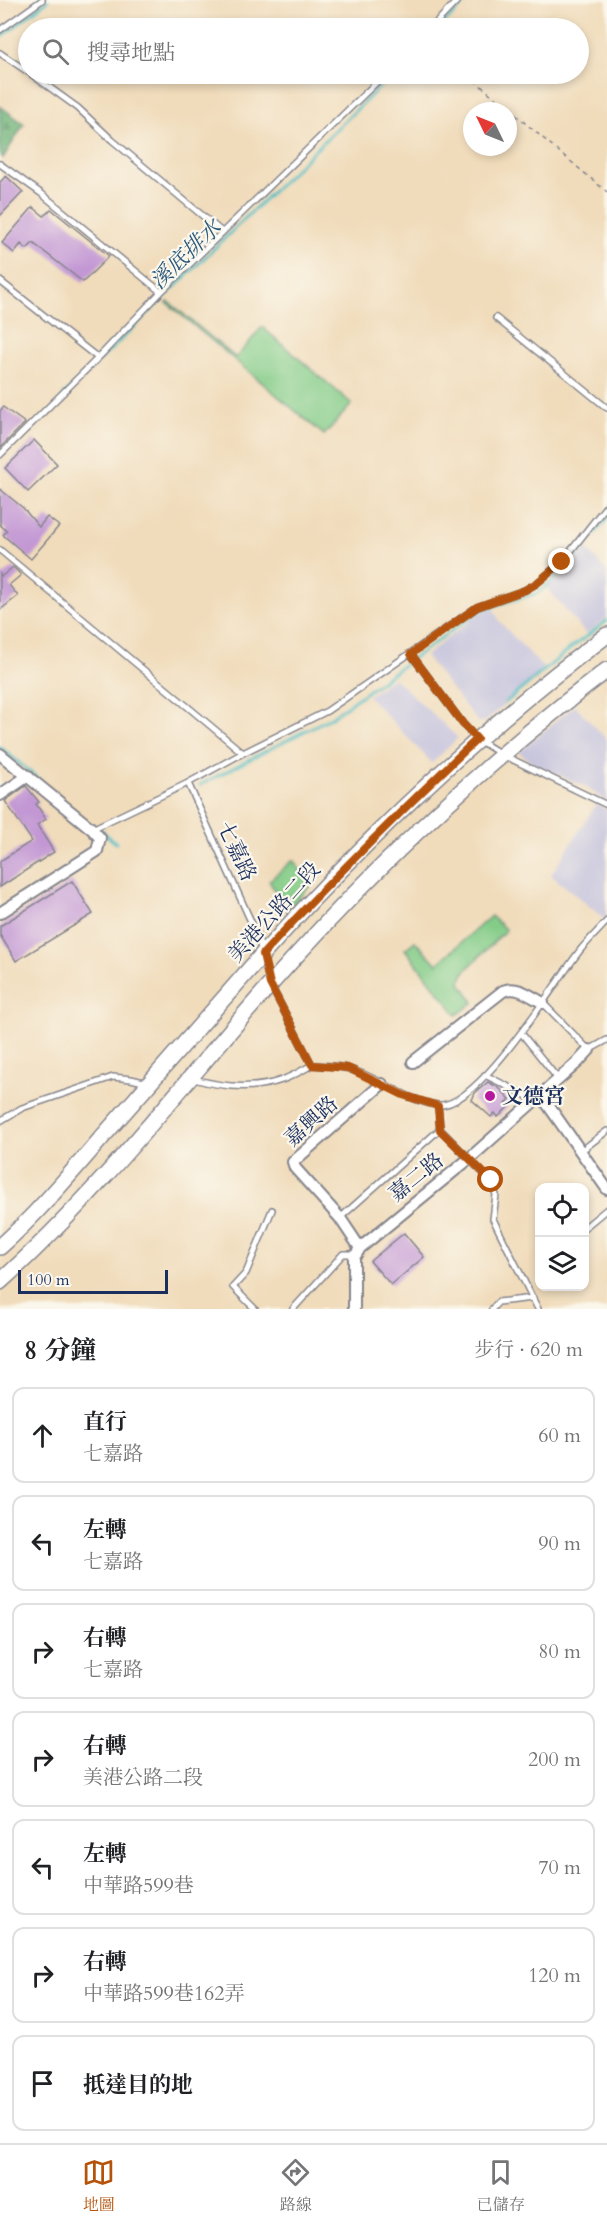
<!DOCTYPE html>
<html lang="zh-TW">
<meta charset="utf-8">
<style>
:root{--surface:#fff;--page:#f2f2f2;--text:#202124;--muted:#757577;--line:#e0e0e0;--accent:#b45309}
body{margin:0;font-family:Cardo,"Noto Serif TC",serif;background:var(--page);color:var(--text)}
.controls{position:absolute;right:18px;bottom:18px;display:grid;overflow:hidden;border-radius:12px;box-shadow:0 3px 9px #0003}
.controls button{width:54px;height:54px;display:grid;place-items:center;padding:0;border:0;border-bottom:2px solid var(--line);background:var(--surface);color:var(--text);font:30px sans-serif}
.compass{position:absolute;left:463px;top:102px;width:54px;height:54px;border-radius:50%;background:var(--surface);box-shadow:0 3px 9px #0003;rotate:313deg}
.scale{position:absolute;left:18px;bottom:15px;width:150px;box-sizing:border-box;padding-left:6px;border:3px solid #1b2f5e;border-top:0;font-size:16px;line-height:21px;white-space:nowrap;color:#1b2f5e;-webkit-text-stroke:4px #fbf7ec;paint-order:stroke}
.stop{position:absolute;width:18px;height:18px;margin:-14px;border:4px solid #b45309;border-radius:50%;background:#fff}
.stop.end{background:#b45309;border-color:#fff;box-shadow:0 2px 6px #0008}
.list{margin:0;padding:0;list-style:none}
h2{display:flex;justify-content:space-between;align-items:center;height:78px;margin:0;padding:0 24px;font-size:26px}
h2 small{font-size:20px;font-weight:400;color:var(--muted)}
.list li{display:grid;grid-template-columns:39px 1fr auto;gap:18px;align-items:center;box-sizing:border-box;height:96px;margin:0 12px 12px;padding:0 12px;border:2px solid var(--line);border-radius:12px}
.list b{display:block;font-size:22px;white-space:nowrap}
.list p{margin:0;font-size:20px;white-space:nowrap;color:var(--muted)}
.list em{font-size:20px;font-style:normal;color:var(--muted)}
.icon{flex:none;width:33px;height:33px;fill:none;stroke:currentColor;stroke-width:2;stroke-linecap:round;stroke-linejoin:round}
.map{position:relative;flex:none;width:607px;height:1309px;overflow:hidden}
.search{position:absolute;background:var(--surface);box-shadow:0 3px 9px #0003;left:18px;right:18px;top:18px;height:66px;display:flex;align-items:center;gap:15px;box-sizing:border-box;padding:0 21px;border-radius:33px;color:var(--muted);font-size:22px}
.sheet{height:834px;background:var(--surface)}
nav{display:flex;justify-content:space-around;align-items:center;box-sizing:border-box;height:84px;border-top:2px solid var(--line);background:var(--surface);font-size:16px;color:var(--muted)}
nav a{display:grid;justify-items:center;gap:3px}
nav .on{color:var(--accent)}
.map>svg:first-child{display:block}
</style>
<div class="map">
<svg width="607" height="1309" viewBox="0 0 607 1309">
<defs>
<pattern id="forest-firs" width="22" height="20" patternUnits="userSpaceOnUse" patternTransform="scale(1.5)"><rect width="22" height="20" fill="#6bb074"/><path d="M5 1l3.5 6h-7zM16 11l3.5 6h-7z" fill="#579062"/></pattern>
</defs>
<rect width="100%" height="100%" fill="#fbf7ec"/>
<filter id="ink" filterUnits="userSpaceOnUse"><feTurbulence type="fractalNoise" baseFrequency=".0167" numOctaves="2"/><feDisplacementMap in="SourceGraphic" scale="12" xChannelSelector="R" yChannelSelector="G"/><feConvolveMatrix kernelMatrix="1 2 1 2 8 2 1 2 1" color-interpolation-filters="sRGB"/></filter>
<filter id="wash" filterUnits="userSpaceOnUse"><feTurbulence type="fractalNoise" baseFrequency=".008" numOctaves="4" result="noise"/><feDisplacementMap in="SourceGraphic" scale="24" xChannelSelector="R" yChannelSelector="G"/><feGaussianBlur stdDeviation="1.35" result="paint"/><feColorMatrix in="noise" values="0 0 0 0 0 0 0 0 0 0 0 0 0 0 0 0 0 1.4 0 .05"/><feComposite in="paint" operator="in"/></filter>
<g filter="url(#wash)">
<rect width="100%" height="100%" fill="#f0dbba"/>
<path fill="#c3c1db" d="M586,548L607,572V618L586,634L546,587L565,573Z
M494,608L499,621L544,669L485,722H478L425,656L481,612Z
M394,678L458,738L432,763L368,696Z
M575,705L607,740V802L586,787L532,763L519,752Z
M597,803L607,810L606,920L551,875Z"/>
<path fill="#84cc88" stroke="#507e73" stroke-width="1.5" d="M169,302L236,358L262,327L352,404L324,435L167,303Z
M293,860L311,885L287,910L269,881Z
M491,916L506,930L465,971L460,982L474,1002L457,1015L405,949L415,941L437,964Z"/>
<path fill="url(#forest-firs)" stroke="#437069" stroke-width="1.5" d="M0,106L24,124L3,158L0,155Z"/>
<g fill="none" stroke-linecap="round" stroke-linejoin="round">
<path stroke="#4dbcc3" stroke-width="3" d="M439,28L468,0
M0,38L48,0
M64,395L393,74
M505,703L571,648L607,621
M0,747L38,779
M200,785L330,718L480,610L538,593L564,570L607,519
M97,827L116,843"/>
</g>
<g id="blocks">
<path fill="#c297d4" d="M6,176L23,192L0,216V182Z
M33,207L44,216L51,209L109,256L83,282L33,243L27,249L21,244L14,253L2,243Z
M3,407L25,423L0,448V411Z
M34,440L57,464L28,492L5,468Z
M0,489L23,508L39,527L47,517L59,526L31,559L3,535L7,531L0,525Z
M13,567L21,575L9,585L18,596L0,610V574L2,576Z
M26,786L39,802L36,804L46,819L37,825L54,852L0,887V861L32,841L5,801Z
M72,881L93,914L16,961L0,935V926Z
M488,1082L499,1088L510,1099L506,1104L509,1106L498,1117L495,1113L491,1117L472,1100L475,1093Z
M404,1233L424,1257L391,1285L370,1261Z"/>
</g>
</g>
<g filter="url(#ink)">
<use href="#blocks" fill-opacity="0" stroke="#86858c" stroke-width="1.5"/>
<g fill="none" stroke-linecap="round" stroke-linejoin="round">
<defs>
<path id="lane" d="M431,28L458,0
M0,30L42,0
M0,53L28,72
M31,74L78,108L112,140L222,232
M0,164L42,194L161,292
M0,281L98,358
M496,318L607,408
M0,455L98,358L161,292L385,74
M0,550L243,753
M411,654L463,724L477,739L501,754L607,805
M188,783L258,937L270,984L312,1065C324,1066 337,1065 349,1069C379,1077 404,1100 437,1105C478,1111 557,978 582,948C590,939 599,930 607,921
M92,829L188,783L243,753L327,711L477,607L525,590L537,583L562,562L607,505
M543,1003L589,1050L607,1040
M522,1034L558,1079
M485,1075L535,1100
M194,1079C222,1087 254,1090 282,1080C293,1076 303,1070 312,1065
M438,1105L440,1129L491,1181L496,1195L493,1219L538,1309
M0,1121L22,1108L113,1077L131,1079L148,1083
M581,1151L607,1131
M340,1218L440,1129
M584,1228L607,1209
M255,1309L233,1287L246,1273L272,1210
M293,1309L343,1254H355
M492,1309L498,1302L533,1298"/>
<path id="street" d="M0,754L92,829L100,838L97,851L0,913
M0,795L28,776
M413,1062L503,991C518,985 530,996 543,1003
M541,1095L607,1189
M360,1248L340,1218L295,1168L293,1162L382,1084
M354,1309V1258L360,1248L470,1158L578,1062L589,1050"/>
<path id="primary" d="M0,1247C38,1213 72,1172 105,1134C157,1075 209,1015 261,956C366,838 481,729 607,635
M0,1282C99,1193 181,1086 269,986C371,870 484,764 607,670"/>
</defs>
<use href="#lane" stroke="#86858c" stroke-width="8"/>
<use href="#street" stroke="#86858c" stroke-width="14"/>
<use href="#primary" stroke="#86858c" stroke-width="18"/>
<path stroke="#86858c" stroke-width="1.5" stroke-dasharray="4.5 4.5" stroke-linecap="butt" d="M467,74L607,192"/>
<use href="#lane" stroke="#fff" stroke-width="5"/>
<use href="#street" stroke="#fff" stroke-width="10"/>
<use href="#primary" stroke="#fff" stroke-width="15"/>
</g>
</g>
<g fill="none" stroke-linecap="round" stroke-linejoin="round" filter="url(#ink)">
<path stroke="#b45309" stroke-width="8" d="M491,1180L440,1130L438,1106L403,1095L348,1068L312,1065L270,984L263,954C331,879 403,809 477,739L463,724L411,654L477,607L525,590L537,583L562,562"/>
</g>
<circle fill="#b5179e" stroke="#fbf7ec" stroke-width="2" cx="490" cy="1096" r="6"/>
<g text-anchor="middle" stroke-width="4.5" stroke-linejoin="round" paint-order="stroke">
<g font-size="21" fill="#1b2f5e" stroke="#fbf7ec">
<text transform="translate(237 851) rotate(65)" y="7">七嘉路</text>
<text transform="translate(274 912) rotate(-48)" y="7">美港公路二段</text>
<text transform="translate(311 1121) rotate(-42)" y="7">嘉興路</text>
<text transform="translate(416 1177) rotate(-39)" y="7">嘉二路</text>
</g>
<g font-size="21" font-weight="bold" fill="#1b2f5e" stroke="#fbf7ec" text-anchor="start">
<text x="502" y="1103">文德宮</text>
</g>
<g font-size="22" font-style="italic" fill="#2a597c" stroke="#fbf7ec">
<text transform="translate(185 254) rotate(-44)" y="8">溪底排水</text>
</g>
</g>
</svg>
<div class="controls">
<button><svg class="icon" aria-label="locate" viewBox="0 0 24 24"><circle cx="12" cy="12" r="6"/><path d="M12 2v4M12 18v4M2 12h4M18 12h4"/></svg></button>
<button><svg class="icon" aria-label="layers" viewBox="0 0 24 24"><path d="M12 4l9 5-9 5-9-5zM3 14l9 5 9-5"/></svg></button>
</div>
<svg class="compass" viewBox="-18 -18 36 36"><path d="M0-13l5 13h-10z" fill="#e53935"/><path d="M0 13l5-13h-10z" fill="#757577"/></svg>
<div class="scale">100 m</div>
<div class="stop" style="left:491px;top:1180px"></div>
<div class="stop end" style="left:562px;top:562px"></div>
<div class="search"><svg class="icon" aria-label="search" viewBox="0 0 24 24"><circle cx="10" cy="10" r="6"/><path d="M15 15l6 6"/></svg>搜尋地點</div>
</div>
<section class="sheet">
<h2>8 分鐘<small>步行 · 620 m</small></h2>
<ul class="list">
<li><svg class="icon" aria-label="ahead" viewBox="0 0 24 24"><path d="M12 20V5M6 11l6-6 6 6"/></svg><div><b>直行</b><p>七嘉路</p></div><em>60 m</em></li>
<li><svg class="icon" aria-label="left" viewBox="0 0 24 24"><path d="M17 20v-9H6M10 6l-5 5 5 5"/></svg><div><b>左轉</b><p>七嘉路</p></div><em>90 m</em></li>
<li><svg class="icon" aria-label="right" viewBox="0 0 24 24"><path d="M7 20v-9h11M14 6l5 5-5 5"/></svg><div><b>右轉</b><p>七嘉路</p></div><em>80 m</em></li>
<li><svg class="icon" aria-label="right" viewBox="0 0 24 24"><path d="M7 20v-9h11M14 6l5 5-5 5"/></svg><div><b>右轉</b><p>美港公路二段</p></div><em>200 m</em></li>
<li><svg class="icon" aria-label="left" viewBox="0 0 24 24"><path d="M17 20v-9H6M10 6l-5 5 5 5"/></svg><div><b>左轉</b><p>中華路599巷</p></div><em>70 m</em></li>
<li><svg class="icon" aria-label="right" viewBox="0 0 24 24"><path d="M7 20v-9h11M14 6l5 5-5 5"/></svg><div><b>右轉</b><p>中華路599巷162弄</p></div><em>120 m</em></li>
<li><svg class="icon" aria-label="arrive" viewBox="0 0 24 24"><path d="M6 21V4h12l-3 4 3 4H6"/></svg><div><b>抵達目的地</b></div></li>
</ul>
</section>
<nav>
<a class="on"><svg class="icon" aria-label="map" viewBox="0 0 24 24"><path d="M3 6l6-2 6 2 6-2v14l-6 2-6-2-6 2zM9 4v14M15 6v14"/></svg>地圖</a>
<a><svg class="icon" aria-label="directions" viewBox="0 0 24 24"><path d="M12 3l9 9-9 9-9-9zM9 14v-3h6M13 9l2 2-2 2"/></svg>路線</a>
<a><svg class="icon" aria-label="saved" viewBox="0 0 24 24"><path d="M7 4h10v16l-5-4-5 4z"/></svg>已儲存</a>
</nav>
